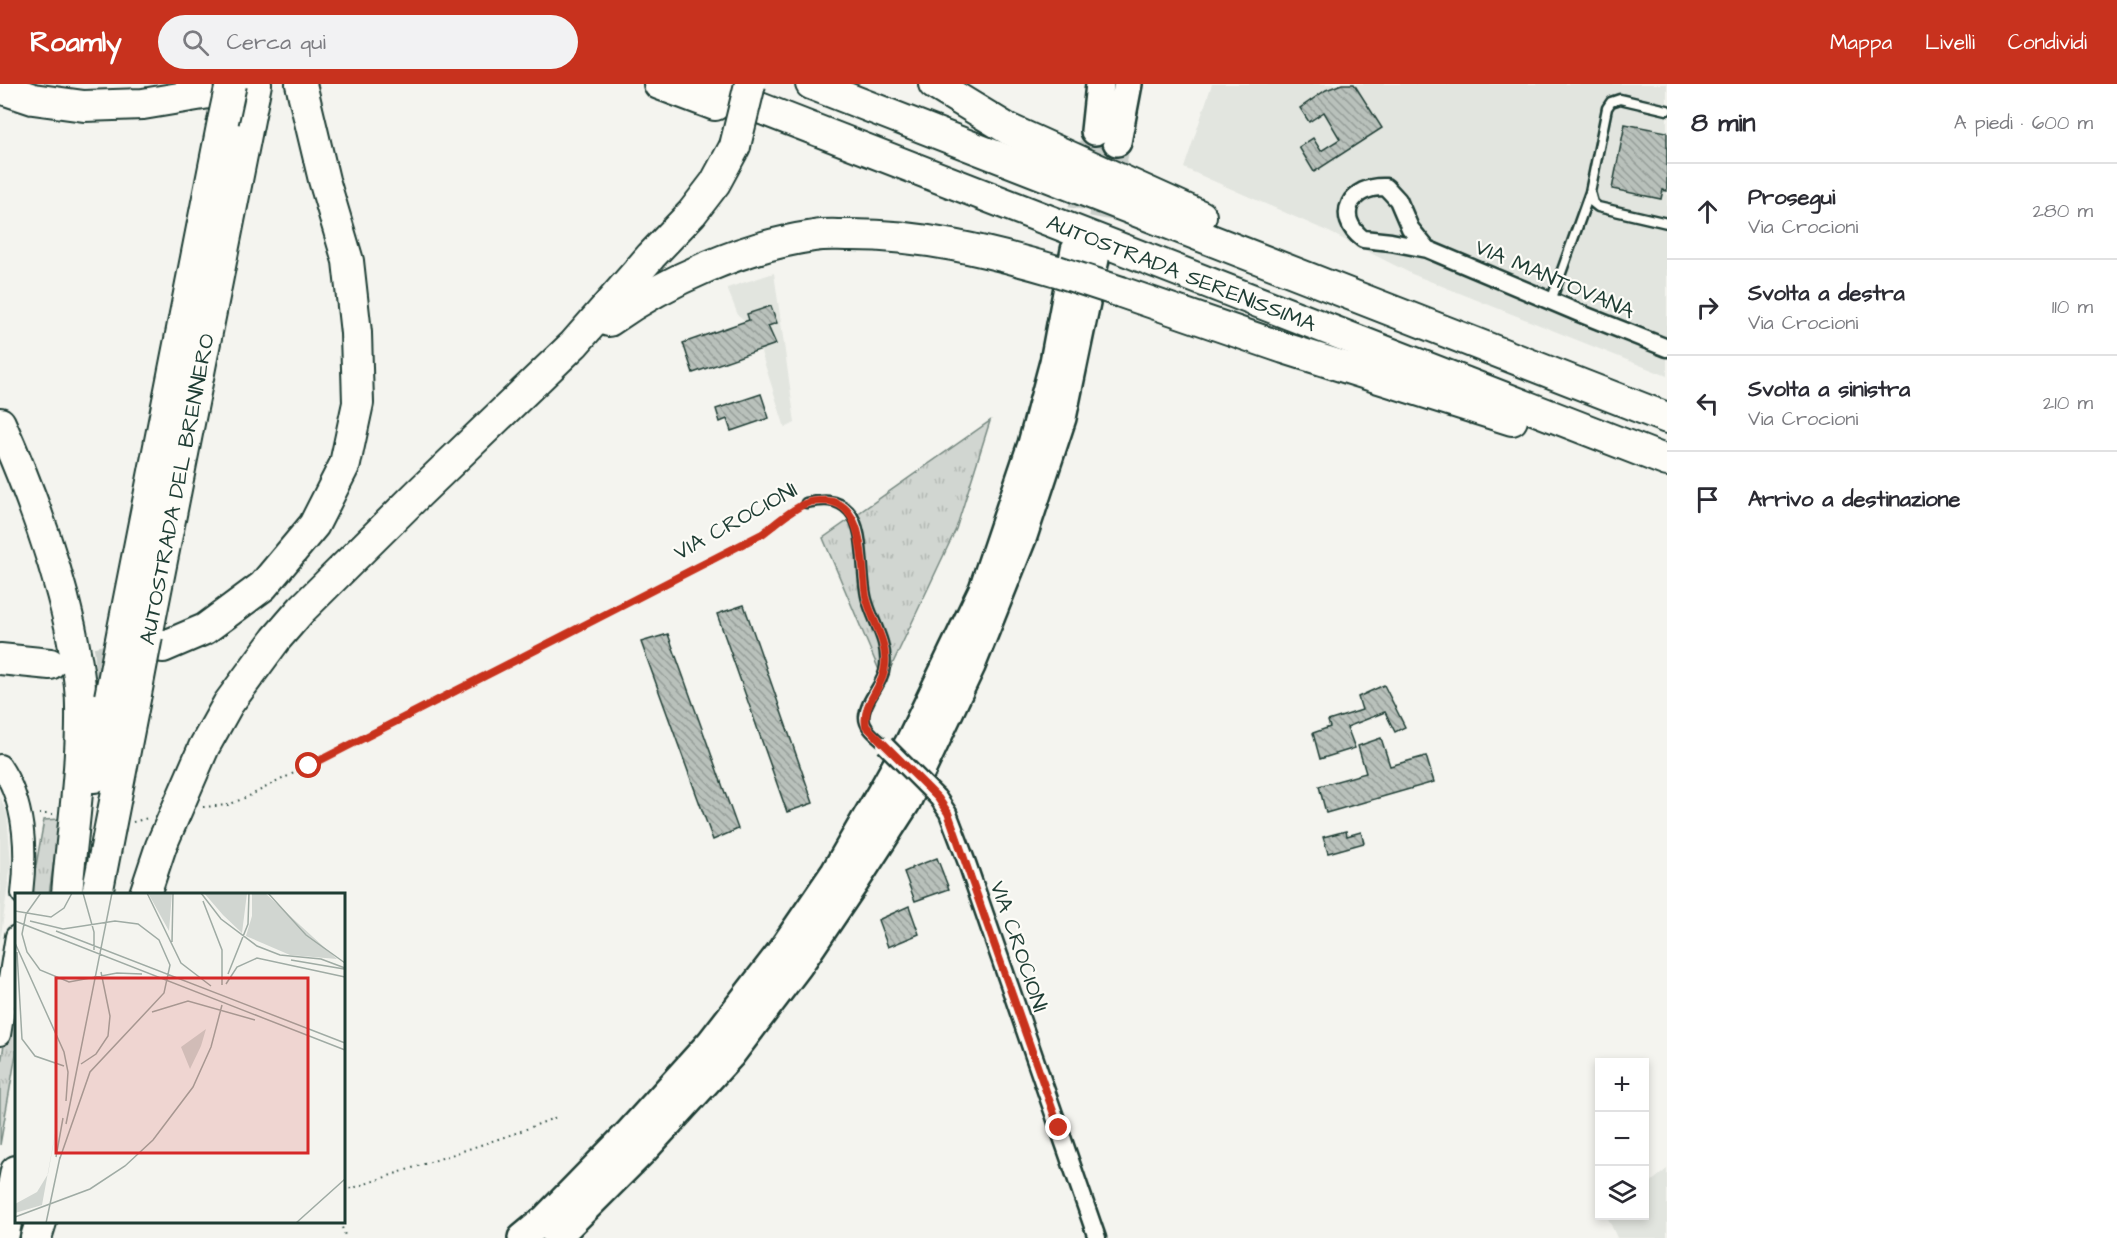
<!DOCTYPE html>
<html lang="it">
<meta charset="utf-8">
<style>
:root{--surface:#fff;--page:#f2f2f3;--text:#2b2b33;--muted:#7c7c81;--line:#e1e1e2;--accent:#c8321e}
body{margin:0;font-family:"Architects Daughter",sans-serif;background:var(--page);color:var(--text)}
.controls{position:absolute;right:18px;bottom:18px;display:grid;overflow:hidden;border-radius:0px;box-shadow:0 3px 9px #0003}
.controls button{width:54px;height:54px;display:grid;place-items:center;padding:0;border:0;border-bottom:2px solid var(--line);background:var(--surface);color:var(--text);font:30px sans-serif}
.stop{position:absolute;width:18px;height:18px;margin:-14px;border:4px solid #c8321e;border-radius:50%;background:#fff}
.stop.end{background:#c8321e;border-color:#fff;box-shadow:0 2px 6px #0008}
.list{margin:0;padding:0;list-style:none}
h2{display:flex;justify-content:space-between;align-items:center;height:78px;margin:0;padding:0 24px;font-size:26px}
h2 small{font-size:20px;font-weight:400;color:var(--muted)}
.list li{display:grid;grid-template-columns:39px 1fr auto;gap:18px;align-items:center;box-sizing:border-box;height:96px;padding:0 24px;border-top:2px solid var(--line)}
.list b{display:block;font-size:22px;white-space:nowrap}
.list p{margin:0;font-size:20px;white-space:nowrap;color:var(--muted)}
.list em{font-size:20px;font-style:normal;color:var(--muted)}
.icon{flex:none;width:33px;height:33px;fill:none;stroke:currentColor;stroke-width:2;stroke-linecap:round;stroke-linejoin:round}
.map{position:relative;flex:none;width:1667px;height:1154px;overflow:hidden}
header{display:flex;align-items:center;gap:36px;box-sizing:border-box;height:84px;padding:0 30px;background:var(--accent);color:#fff}
header strong{font-size:28px}
nav{display:flex;gap:33px;margin-inline-start:auto;font-size:21px}
.search{width:420px;height:54px;background:var(--page);display:flex;align-items:center;gap:15px;box-sizing:border-box;padding:0 21px;border-radius:33px;color:var(--muted);font-size:22px}
main{display:flex}
aside{flex:1;background:var(--surface)}
.map>svg:first-child{display:block}
</style>
<header>
<strong>Roamly</strong>
<div class="search"><svg class="icon" aria-label="search" viewBox="0 0 24 24"><circle cx="10" cy="10" r="6"/><path d="M15 15l6 6"/></svg>Cerca qui</div>
<nav><a>Mappa</a><a>Livelli</a><a>Condividi</a></nav>
</header>
<main>
<div class="map">
<svg width="1667" height="1154" viewBox="0 0 1667 1154">
<defs>
<pattern id="grass-tufts" width="24" height="20" patternUnits="userSpaceOnUse" patternTransform="scale(1.5)"><rect width="24" height="20" fill="#d1d6d1"/><path d="M3 7l-1-3M5 7V3M7 7l1-3M15 17l-1-3M17 17v-4M19 17l1-3" fill="none" stroke="#b3b9b4"/></pattern>
<pattern id="building-back-hatch" width="6" height="6" patternUnits="userSpaceOnUse" patternTransform="scale(1.5)"><rect width="6" height="6" fill="#b9c1bb"/><path d="M-1 5l2 2M0 0l6 6M5-1l2 2" fill="none" stroke="#969e99"/></pattern>
</defs>
<rect width="100%" height="100%" fill="#f4f4ef"/>
<filter id="ink" filterUnits="userSpaceOnUse"><feTurbulence type="fractalNoise" baseFrequency=".0167" numOctaves="2"/><feDisplacementMap in="SourceGraphic" scale="12" xChannelSelector="R" yChannelSelector="G"/><feConvolveMatrix kernelMatrix="1 2 1 2 8 2 1 2 1" color-interpolation-filters="sRGB"/></filter>
<g filter="url(#ink)">
<path fill="#e2e5df" d="M1212,0H1667V292L1412,190L1329,148L1184,84Z
M774,189L795,339L785,344L753,243L738,231L727,204Z
M0,713L7,730L11,779L0,858Z
M1667,1085V1154H1617L1607,1132H1644L1645,1103Z"/>
<path fill="url(#grass-tufts)" stroke="#788a82" stroke-width="1.5" d="M990,337L956,445L884,598L823,454Z
M60,735L49,810H31L44,736Z
M16,892V970L0,1061V984Z"/>
<path fill="url(#building-back-hatch)" stroke="#1f3d34" stroke-width="1.5" d="M1342,0H1354L1382,44L1314,88L1299,63L1313,54L1321,67L1340,55L1324,28L1309,38L1300,24L1326,6Z
M1625,40L1667,48V107L1663,106L1661,115L1612,105Z
M771,222L777,239L768,242L776,260L693,289L683,259L749,236L747,230Z
M761,310L769,334L731,347L727,335L720,338L716,325Z
M744,521L813,719L787,728L717,530Z
M668,550L738,745L713,756L641,558Z
M1384,601L1405,643L1395,648L1385,628L1347,643L1355,664L1320,675L1313,649L1330,643L1328,637L1362,626L1358,613Z
M1381,654L1390,682L1426,672L1434,698L1326,729L1319,702L1366,689L1358,662Z
M1346,747L1347,752L1361,748L1364,759L1328,769L1323,753Z
M937,774L949,805L915,817L904,788L911,785V784Z
M909,822L919,850L888,863L878,836Z"/>
<g fill="none" stroke-linecap="round" stroke-linejoin="round">
<path stroke="#c9cfca" stroke-width="27" stroke-dasharray="27 14" stroke-linecap="butt" d="M1075,166L1095,47
M1095,175L1117,58"/>
<path stroke="#c9cfca" stroke-width="30" stroke-dasharray="30 15" stroke-linecap="butt" d="M50,580L97,578L142,568"/>
<defs>
<path id="service" d="M1667,26L1620,15L1611,18L1607,24L1590,108L1593,119L1598,123L1667,139
M1551,217L1590,108
M806,419C822,416 837,414 849,427C866,445 860,492 867,516C873,538 888,558 885,582C884,600 865,614 864,633C864,645 877,653 885,661"/>
<path id="minor" d="M1427,165L1410,144L1398,116L1386,103C1351,101 1333,132 1363,155L1391,158L1427,165L1579,229L1667,264
M938,714L948,729L967,779L1097,1154"/>
<path id="tertiary" d="M0,681C26,719 27,767 22,810
M0,951L16,852"/>
<path id="trunk" d="M1095,47L1100,0
M1117,58L1128,0
M522,1154L546,1134L628,1050L711,958L779,870L835,788L886,700L910,657L983,505L1032,360L1054,278L1075,166
M556,1154L644,1066L730,972L799,881L855,798L906,719L971,582L1023,452L1062,334L1095,175"/>
<g id="motorway">
<path d="M659,0L715,21"/>
<path id="s1" d="M698,0L1667,377"/>
<path d="M811,0L1667,334"/>
<path d="M934,0L1008,45L1201,132"/>
<path d="M0,4L33,15L84,22L143,20L209,9L246,0"/>
<path d="M1121,208L1284,264L1512,336"/>
<path d="M609,237C667,196 744,162 814,152C825,150 836,151 846,151C919,150 988,167 1057,187"/>
<path d="M0,339C29,404 54,471 70,542C75,568 81,596 81,623C82,686 72,748 67,810"/>
<path d="M123,545L223,37"/>
<path d="M147,552L256,0"/>
<path d="M163,563L205,545L263,502L314,441L345,380L358,319L356,249L348,177L324,96L301,0"/>
<path d="M0,575L50,580"/>
<path d="M94,693L110,613"/>
<path d="M97,810L136,610"/>
<path d="M145,810L161,762L204,663L228,620L276,555L302,525L419,409L574,260L651,172L692,129L715,99L735,62"/>
<path d="M3,1154L16,1087"/>
<path d="M36,1154L41,1138"/>
</g>
</defs>
<use href="#service" stroke="#1f3d34" stroke-width="13"/>
<use href="#minor" stroke="#1f3d34" stroke-width="21"/>
<use href="#tertiary" stroke="#1f3d34" stroke-width="24"/>
<use href="#trunk" stroke="#1f3d34" stroke-width="32"/>
<use href="#motorway" stroke="#1f3d34" stroke-width="34"/>
<path stroke="#1f3d34" stroke-width="2" stroke-dasharray="1.5 4.5" stroke-linecap="butt" d="M203,723L228,721L247,713L762,450L797,425
M39,730H54
M133,738L148,734
M344,1107L516,1049L559,1032
M340,1138L346,1154"/>
<use href="#service" stroke="#fdfcf7" stroke-width="8"/>
<use href="#minor" stroke="#fdfcf7" stroke-width="16"/>
<use href="#tertiary" stroke="#fdfcf7" stroke-width="20"/>
<use href="#trunk" stroke="#fdfcf7" stroke-width="27"/>
<use href="#motorway" stroke="#fdfcf7" stroke-width="30"/>
<defs>
<path id="minor-bridge" d="M885,661L938,714"/>
<path id="motorway-bridge" d="M223,37L231,0
M735,62L750,0
M1057,187L1121,208
M136,610L147,552
M110,613L123,545"/>
</defs>
<use href="#minor-bridge" stroke="#1f3d34" stroke-width="21" stroke-linecap="butt"/>
<use href="#motorway-bridge" stroke="#1f3d34" stroke-width="34" stroke-linecap="butt"/>
<use href="#minor-bridge" stroke="#fdfcf7" stroke-width="16"/>
<use href="#motorway-bridge" stroke="#fdfcf7" stroke-width="30"/>
</g>
</g>
<g fill="none" stroke-linecap="round" stroke-linejoin="round" filter="url(#ink)">
<path stroke="#c8321e" stroke-width="8" d="M309,682L762,450C773,442 794,423 807,419C812,416 819,417 825,417C866,417 861,483 866,512C871,536 888,557 885,582C883,605 862,618 866,642L938,714L948,729L1059,1044"/>
</g>
<g text-anchor="middle" stroke-width="4.5" stroke-linejoin="round" paint-order="stroke">
<g font-size="22" fill="#1f3d34" stroke="#fdfcf7">
<text dy="8" stroke="none"><textPath href="#s1" startOffset="519">AUTOSTRADA SERENISSIMA</textPath></text>
<text transform="translate(1555 194) rotate(23)" y="8">VIA MANTOVANA</text>
<text transform="translate(176 405) rotate(-79)" y="8">AUTOSTRADA DEL BRENNERO</text>
<text transform="translate(735 436) rotate(-29)" y="8">VIA CROCIONI</text>
<text transform="translate(1020 862) rotate(71)" y="8">VIA CROCIONI</text>
</g>
</g>
<g transform="translate(15 809)">
<rect width="330" height="330" fill="#f4f4ef"/>
<path d="M133,0H157L154,38ZM189,0H232L227,40L208,22ZM237,0H250L322,66L275,62L231,43L237,23ZM191,136L186,153L175,176L166,154ZM48,197L27,312L0,320V311L22,299L33,281Z" fill="#d1d6d1"/>
<path fill="none" stroke="#9faba4" stroke-width="1.5" d="M26,0L11,21L7,41L12,59L25,77L54,89L102,80L127,81M68,0L79,39V57M132,0L166,70L196,93M186,0L206,26L242,53L265,62L306,66L330,75M253,0L291,42L330,70M188,8L207,57V92M0,18L36,24L49,15L57,0M0,28L330,157M15,28L48,36L100,28L123,31L144,47L155,72L149,100L75,179L44,268M41,38L330,150M157,49L158,0M0,50L49,159L53,179L51,208M2,59L7,146L20,163L49,173M276,67L329,76M213,81L233,31L234,0M211,91L222,74L242,65L330,84M137,119L173,108L240,127M66,171L81,161L93,143L95,123L86,79M51,231L97,0M41,264L48,225M0,324L75,296L110,273L138,247L178,194L196,154L207,112M31,330L45,264M281,330L330,286"/>
<path fill="#d62828" fill-opacity="0.15" stroke="#d62828" stroke-width="3" d="M41,85H293V260H41Z"/>
<rect width="330" height="330" fill="none" stroke="#1f3d34" stroke-width="3"/>
</g>
</svg>
<div class="controls">
<button>+</button>
<button>−</button>
<button><svg class="icon" aria-label="layers" viewBox="0 0 24 24"><path d="M12 4l9 5-9 5-9-5zM3 14l9 5 9-5"/></svg></button>
</div>
<div class="stop" style="left:309px;top:682px"></div>
<div class="stop end" style="left:1059px;top:1044px"></div>
</div>
<aside>
<h2>8 min<small>A piedi · 600 m</small></h2>
<ul class="list">
<li><svg class="icon" aria-label="ahead" viewBox="0 0 24 24"><path d="M12 20V5M6 11l6-6 6 6"/></svg><div><b>Prosegui</b><p>Via Crocioni</p></div><em>280 m</em></li>
<li><svg class="icon" aria-label="right" viewBox="0 0 24 24"><path d="M7 20v-9h11M14 6l5 5-5 5"/></svg><div><b>Svolta a destra</b><p>Via Crocioni</p></div><em>110 m</em></li>
<li><svg class="icon" aria-label="left" viewBox="0 0 24 24"><path d="M17 20v-9H6M10 6l-5 5 5 5"/></svg><div><b>Svolta a sinistra</b><p>Via Crocioni</p></div><em>210 m</em></li>
<li><svg class="icon" aria-label="arrive" viewBox="0 0 24 24"><path d="M6 21V4h12l-3 4 3 4H6"/></svg><div><b>Arrivo a destinazione</b></div></li>
</ul>
</aside>
</main>
